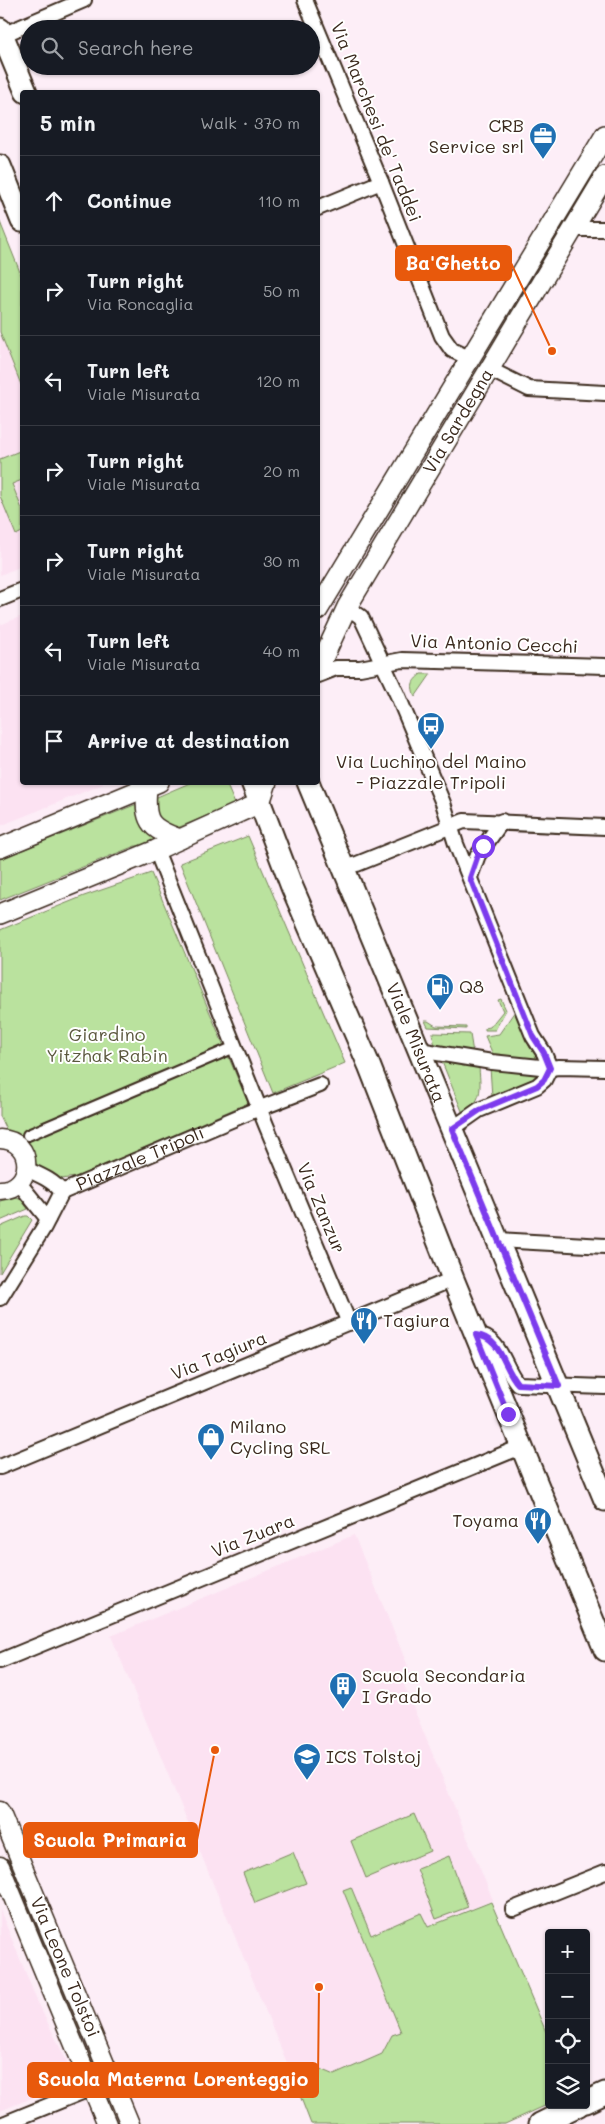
<!DOCTYPE html>
<meta charset="utf-8">
<style>
:root{--surface:#171b24;--page:#20242c;--text:#f1f3f6;--muted:#9ea1a6;--line:#363941}
body{margin:0;font-family:Mali,sans-serif;background:var(--page);color:var(--text)}
.controls{position:absolute;right:15px;bottom:15px;display:grid;overflow:hidden;border-radius:5px;box-shadow:0 1px 4px #0004}
.controls button{width:45px;height:45px;display:grid;place-items:center;padding:0;border:0;border-bottom:1px solid var(--line);background:var(--surface);color:var(--text);font:25px sans-serif}
.stop{position:absolute;width:15px;height:15px;margin:-11px;border:4px solid #7c3aed;border-radius:50%;background:#fff}
.stop.end{background:#7c3aed;border-color:#fff;box-shadow:0 1px 5px #0008}
.list{margin:0;padding:0;list-style:none}
h2{display:flex;justify-content:space-between;align-items:center;height:65px;margin:0;padding:0 20px;font-size:21px}
h2 small{font-size:16px;font-weight:400;color:var(--muted)}
.list li{display:grid;grid-template-columns:32px 1fr auto;gap:15px;align-items:center;box-sizing:border-box;height:90px;padding:0 20px;border-top:1px solid var(--line)}
.list b{display:block;font-size:19px;white-space:nowrap}
.list p{margin:0;font-size:16px;white-space:nowrap;color:var(--muted)}
.list em{font-size:16px;font-style:normal;color:var(--muted)}
.icon{flex:none;width:28px;height:28px;fill:none;stroke:currentColor;stroke-width:2;stroke-linecap:round;stroke-linejoin:round}
.map{position:relative;flex:none;width:605px;height:2124px;overflow:hidden}
.search{position:absolute;background:var(--surface);box-shadow:0 1px 4px #0004;left:20px;top:20px;width:300px;height:55px;display:flex;align-items:center;gap:12px;box-sizing:border-box;padding:0 18px;border-radius:28px;color:var(--muted);font-size:19px}
.panel{position:absolute;background:var(--surface);box-shadow:0 1px 4px #0004;left:20px;top:90px;width:300px;height:695px;border-radius:5px}
.map>svg:first-child{display:block}
</style>
<div class="map">
<svg width="605" height="2124" viewBox="0 0 605 2124">
<rect width="100%" height="100%" fill="#fdeef7"/>
<filter id="ink" filterUnits="userSpaceOnUse"><feTurbulence type="fractalNoise" baseFrequency=".02" numOctaves="2"/><feDisplacementMap in="SourceGraphic" scale="10" xChannelSelector="R" yChannelSelector="G"/><feConvolveMatrix kernelMatrix="1 2 1 2 8 2 1 2 1" color-interpolation-filters="sRGB"/></filter>
<g filter="url(#ink)">
<path fill="#fce2f2" d="M0,222L22,277V566L0,575Z
M22,616V782L106,783L0,826V625Z
M354,1535L414,1681L404,1685L493,1900L428,1927L421,1913L371,1935L351,1887L343,1890L401,2032L392,2035L383,2054L334,2075L313,2066L292,2075L111,1636Z
M0,1910L38,2003L76,2080L0,2111Z"/>
<path fill="#bae29e" stroke="#7a865e" d="M0,222L22,277V387L0,332Z
M22,450V480L12,484L22,509V532L16,535L0,496V459Z
M421,674H431L415,697C411,685 411,682 421,674Z
M192,782L226,783L235,804L170,831L161,829L152,800L157,797Z
M137,804C141,821 143,829 157,841L145,846H135L0,900V859Z
M248,836L345,1063L273,1093L180,863Z
M151,873L248,1103L76,1177L61,1179L35,1167L18,1139L7,1131L0,1116V930L84,896Z
M501,999L506,1010L495,1030H485V1028L490,1027L503,1011L498,1000Z
M515,1011L530,1048L538,1052L540,1060L494,1057L485,1036L499,1034Z
M425,1021H428L436,1026L466,1027V1029L428,1027Z
M432,1033L470,1034L473,1053L435,1046Z
M440,1057L479,1068C481,1092 482,1098 464,1116Z
M490,1067L541,1072L533,1080L492,1097Z
M14,1197L20,1198L28,1209L0,1221V1201Z
M25,1216H28L32,1220L0,1273V1227Z
M414,1814L430,1851L366,1878L351,1841Z
M293,1852L306,1883L255,1903L243,1873Z
M449,1856L468,1907L436,1919L417,1869Z
M351,1887L371,1935L421,1913L428,1927L491,1902L549,2039V2104L505,2124H311L292,2075L313,2066L334,2075L382,2054L392,2035L401,2032L343,1890Z"/>
<g fill="none" stroke-linecap="round" stroke-linejoin="round">
<defs>
<path id="pedestrian" d="M28,1135L235,1047"/>
<g id="minor">
<path d="M305,0L381,182L442,336L452,350L469,358"/>
<path d="M0,36L84,0"/>
<path d="M318,208L381,182"/>
<path d="M574,229H605"/>
<path d="M489,369L529,389L605,393"/>
<path d="M0,599L22,590"/>
<path d="M347,607L361,617L398,696L443,803L456,844L533,1036L544,1053L550,1068"/>
<path d="M318,675L336,668H360L402,660L605,666"/>
<path d="M156,850L266,1125L349,1323"/>
<path d="M343,867L357,864L464,821L605,827"/>
<path d="M470,877L478,855L502,821"/>
<path d="M419,1050L492,1062L550,1068L559,1067L605,1068"/>
<path d="M452,1129L479,1110L537,1086L544,1080L550,1068"/>
<path d="M26,1169C39,1175 53,1180 62,1192"/>
<path d="M19,1183L48,1219"/>
<path id="s1" d="M62,1192L250,1112L320,1085"/>
<path d="M499,1240L605,1246"/>
<path d="M0,1298L44,1227L62,1192"/>
<path d="M476,1335C502,1338 503,1368 518,1384L605,1387"/>
<path d="M0,1467L453,1279"/>
<path d="M0,1661L521,1447"/>
<path d="M513,1909L605,1872"/>
<path d="M3,2124L92,2088"/>
</g>
<path id="tertiary" d="M0,1139C36,1140 34,1190 0,1190
M0,1811L130,2124
M0,1866L107,2124"/>
<g id="secondary">
<path d="M318,610L605,135"/>
<path id="s2" d="M318,669L347,607L605,176"/>
<path d="M147,787C144,821 148,828 180,839"/>
<path d="M0,848L159,782"/>
<path d="M0,914L156,850L260,803L267,782"/>
</g>
<g id="primary">
<path d="M0,29L26,92"/>
<path d="M0,166L22,221"/>
<path d="M252,782L292,887L369,1065L453,1279L605,1650"/>
<path id="s3" d="M308,782L605,1500"/>
<path d="M586,2102L605,2093"/>
<path d="M540,2124L579,2105"/>
</g>
</defs>
<use href="#pedestrian" stroke="#3b2a1e" stroke-width="14"/>
<use href="#minor" stroke="#3b2a1e" stroke-width="18"/>
<use href="#tertiary" stroke="#3b2a1e" stroke-width="21"/>
<use href="#secondary" stroke="#3b2a1e" stroke-width="22"/>
<use href="#primary" stroke="#3b2a1e" stroke-width="25"/>
<use href="#pedestrian" stroke="#fff" stroke-width="10"/>
<use href="#minor" stroke="#fff" stroke-width="14"/>
<use href="#tertiary" stroke="#fff" stroke-width="18"/>
<use href="#secondary" stroke="#fff" stroke-width="19"/>
<use href="#primary" stroke="#fff" stroke-width="21"/>
</g>
</g>
<g fill="none" stroke-linecap="round" stroke-linejoin="round" filter="url(#ink)">
<path stroke="#7c3aed" stroke-width="6" d="M483,846L478,855L470,878L533,1036L544,1053L550,1068L544,1080L537,1086L480,1110L452,1129L559,1386L518,1384C503,1368 502,1338 476,1335L508,1414"/>
</g>
<defs>
<symbol id="office-pin" viewBox="-11 -11 22 30"><path d="M0 17L-7.5 6A9.5 9.5 0 1 1 7.5 6Z" fill="#1f6fb2" stroke="#fff"/><path d="M-6-3h4V-5.5h4V-3h4V5H-6ZM-1-4.5V-3h2v-1.5ZM-6 0V1H6V0Z" fill="#fff"/></symbol>
<symbol id="bus-pin" viewBox="-11 -11 22 30"><path d="M0 17L-7.5 6A9.5 9.5 0 1 1 7.5 6Z" fill="#1f6fb2" stroke="#fff"/><path d="M-5-6H5V4H4V6H2V4H-2V6H-4V4H-5ZM-3.5-4V0h7V-4ZM-3.5 1.2v1.5H-2V1.2ZM2 1.2v1.5H3.5V1.2Z" fill="#fff"/></symbol>
<symbol id="fuel-pin" viewBox="-11 -11 22 30"><path d="M0 17L-7.5 6A9.5 9.5 0 1 1 7.5 6Z" fill="#1f6fb2" stroke="#fff"/><path d="M-5.5-6h7V0h2V4h1.3V-2.5L3-4.5l.8-.8L6-3V5H2.5V1h-1V6h-7ZM-4.2-4.7v3.2H.2V-4.7Z" fill="#fff"/></symbol>
<symbol id="restaurant-pin" viewBox="-11 -11 22 30"><path d="M0 17L-7.5 6A9.5 9.5 0 1 1 7.5 6Z" fill="#1f6fb2" stroke="#fff"/><path d="M-5-6h1v4h1v-4h1v4h1v-4h1v5L-1.5 .5V6h-2V.5L-5-1ZM5-6V6H3V1.5H1.5Q1.5-4 5-6Z" fill="#fff"/></symbol>
<symbol id="shop-pin" viewBox="-11 -11 22 30"><path d="M0 17L-7.5 6A9.5 9.5 0 1 1 7.5 6Z" fill="#1f6fb2" stroke="#fff"/><path d="M-5-2.5h2.3a2.7 3.5 0 0 1 5.4 0H5L5.5 6h-11ZM-1.5-2.5h3a1.5 2.3 0 0 0-3 0Z" fill="#fff"/></symbol>
<symbol id="building-pin" viewBox="-11 -11 22 30"><path d="M0 17L-7.5 6A9.5 9.5 0 1 1 7.5 6Z" fill="#1f6fb2" stroke="#fff"/><path d="M-4-6H4V6H1V3H-1V6H-4ZM-2.5-4.3h1.7v1.8h-1.7ZM.8-4.3h1.7v1.8H.8ZM-2.5-1h1.7V.8h-1.7ZM.8-1h1.7V.8H.8Z" fill="#fff"/></symbol>
<symbol id="school-pin" viewBox="-11 -11 22 30"><path d="M0 17L-7.5 6A9.5 9.5 0 1 1 7.5 6Z" fill="#1f6fb2" stroke="#fff"/><path d="M0-5L7-2L0 1L-7-2ZM-4 1L0 2.5L4 1V4Q0 6-4 4Z" fill="#fff"/></symbol>
</defs>
<g fill-rule="evenodd">
<use href="#office-pin" x="527" y="120" width="32" height="43"/>
<use href="#bus-pin" x="415" y="710" width="32" height="43"/>
<use href="#fuel-pin" x="424" y="971" width="32" height="43"/>
<use href="#restaurant-pin" x="348" y="1305" width="32" height="43"/>
<use href="#shop-pin" x="195" y="1421" width="32" height="43"/>
<use href="#restaurant-pin" x="522" y="1505" width="32" height="43"/>
<use href="#building-pin" x="327" y="1670" width="32" height="43"/>
<use href="#school-pin" x="291" y="1741" width="32" height="43"/>
</g>
<g text-anchor="middle" stroke-width="4" stroke-linejoin="round" paint-order="stroke">
<g font-size="18" fill="#3b2a1e" stroke="#fff">
<text transform="translate(376 122) rotate(68)" y="6">Via Marchesi de' Taddei</text>
<text dy="6" stroke="none"><textPath href="#s2" startOffset="285">Via Sardegna</textPath></text>
<text transform="translate(494 644) rotate(2)" y="6">Via Antonio Cecchi</text>
<text dy="6" stroke="none"><textPath href="#s3" startOffset="282">Viale Misurata</textPath></text>
<text dy="6" stroke="none"><textPath href="#s1" startOffset="85">Piazzale Tripoli</textPath></text>
<text transform="translate(321 1208) rotate(67)" y="6">Via Zanzur</text>
<text transform="translate(219 1356) rotate(-22)" y="6">Via Tagiura</text>
<text transform="translate(253 1536) rotate(-22)" y="6">Via Zuara</text>
<text transform="translate(65 1967) rotate(67)" y="6">Via Leone Tolstoi</text>
</g>
<g font-size="18" fill="#3b2a1e" stroke="#fff" text-anchor="start">
<text x="524" y="132" text-anchor="end">CRB<tspan x="524" dy="21">Service srl</tspan></text>
<text x="431" y="768" text-anchor="middle">Via Luchino del Maino<tspan x="431" dy="21">- Piazzale Tripoli</tspan></text>
<text x="459" y="993">Q8</text>
<text x="383" y="1327">Tagiura</text>
<text x="230" y="1433">Milano<tspan x="230" dy="21">Cycling SRL</tspan></text>
<text x="519" y="1527" text-anchor="end">Toyama</text>
<text x="362" y="1682">Scuola Secondaria<tspan x="362" dy="21">I Grado</tspan></text>
<text x="326" y="1763">ICS Tolstoj</text>
</g>
<g font-size="18" fill="#5b583e" stroke="#fff">
<text x="107" y="1041">Giardino<tspan x="107" dy="21">Yitzhak Rabin</tspan></text>
</g>
</g>
<path fill="none" stroke="#e8590c" stroke-width="2" d="M552 351L511 263M215 1750L197 1840M319 1987L318 2080"/>
<g fill="#e8590c" stroke="#fff" stroke-width="2">
<circle cx="552" cy="351" r="5"/>
<circle cx="215" cy="1750" r="5"/>
<circle cx="319" cy="1987" r="5"/>
</g>
<g fill="#e8590c" stroke="#e8590c" stroke-width="2">
<rect x="396" y="246" width="115" height="34" rx="5"/>
<rect x="24" y="1823" width="173" height="34" rx="5"/>
<rect x="28" y="2063" width="290" height="34" rx="5"/>
</g>
<g font-size="19" text-anchor="middle" font-weight="bold" fill="#fff">
<text x="453" y="270">Ba'Ghetto</text>
<text x="110" y="1847">Scuola Primaria</text>
<text x="173" y="2086">Scuola Materna Lorenteggio</text>
</g>
</svg>
<div class="controls">
<button>+</button>
<button>−</button>
<button><svg class="icon" aria-label="locate" viewBox="0 0 24 24"><circle cx="12" cy="12" r="6"/><path d="M12 2v4M12 18v4M2 12h4M18 12h4"/></svg></button>
<button><svg class="icon" aria-label="layers" viewBox="0 0 24 24"><path d="M12 4l9 5-9 5-9-5zM3 14l9 5 9-5"/></svg></button>
</div>
<div class="stop" style="left:483px;top:846px"></div>
<div class="stop end" style="left:508px;top:1414px"></div>
<div class="search"><svg class="icon" aria-label="search" viewBox="0 0 24 24"><circle cx="10" cy="10" r="6"/><path d="M15 15l6 6"/></svg>Search here</div>
<section class="panel">
<h2>5 min<small>Walk · 370 m</small></h2>
<ul class="list">
<li><svg class="icon" aria-label="ahead" viewBox="0 0 24 24"><path d="M12 20V5M6 11l6-6 6 6"/></svg><div><b>Continue</b></div><em>110 m</em></li>
<li><svg class="icon" aria-label="right" viewBox="0 0 24 24"><path d="M7 20v-9h11M14 6l5 5-5 5"/></svg><div><b>Turn right</b><p>Via Roncaglia</p></div><em>50 m</em></li>
<li><svg class="icon" aria-label="left" viewBox="0 0 24 24"><path d="M17 20v-9H6M10 6l-5 5 5 5"/></svg><div><b>Turn left</b><p>Viale Misurata</p></div><em>120 m</em></li>
<li><svg class="icon" aria-label="right" viewBox="0 0 24 24"><path d="M7 20v-9h11M14 6l5 5-5 5"/></svg><div><b>Turn right</b><p>Viale Misurata</p></div><em>20 m</em></li>
<li><svg class="icon" aria-label="right" viewBox="0 0 24 24"><path d="M7 20v-9h11M14 6l5 5-5 5"/></svg><div><b>Turn right</b><p>Viale Misurata</p></div><em>30 m</em></li>
<li><svg class="icon" aria-label="left" viewBox="0 0 24 24"><path d="M17 20v-9H6M10 6l-5 5 5 5"/></svg><div><b>Turn left</b><p>Viale Misurata</p></div><em>40 m</em></li>
<li><svg class="icon" aria-label="arrive" viewBox="0 0 24 24"><path d="M6 21V4h12l-3 4 3 4H6"/></svg><div><b>Arrive at destination</b></div></li>
</ul>
</section>
</div>
